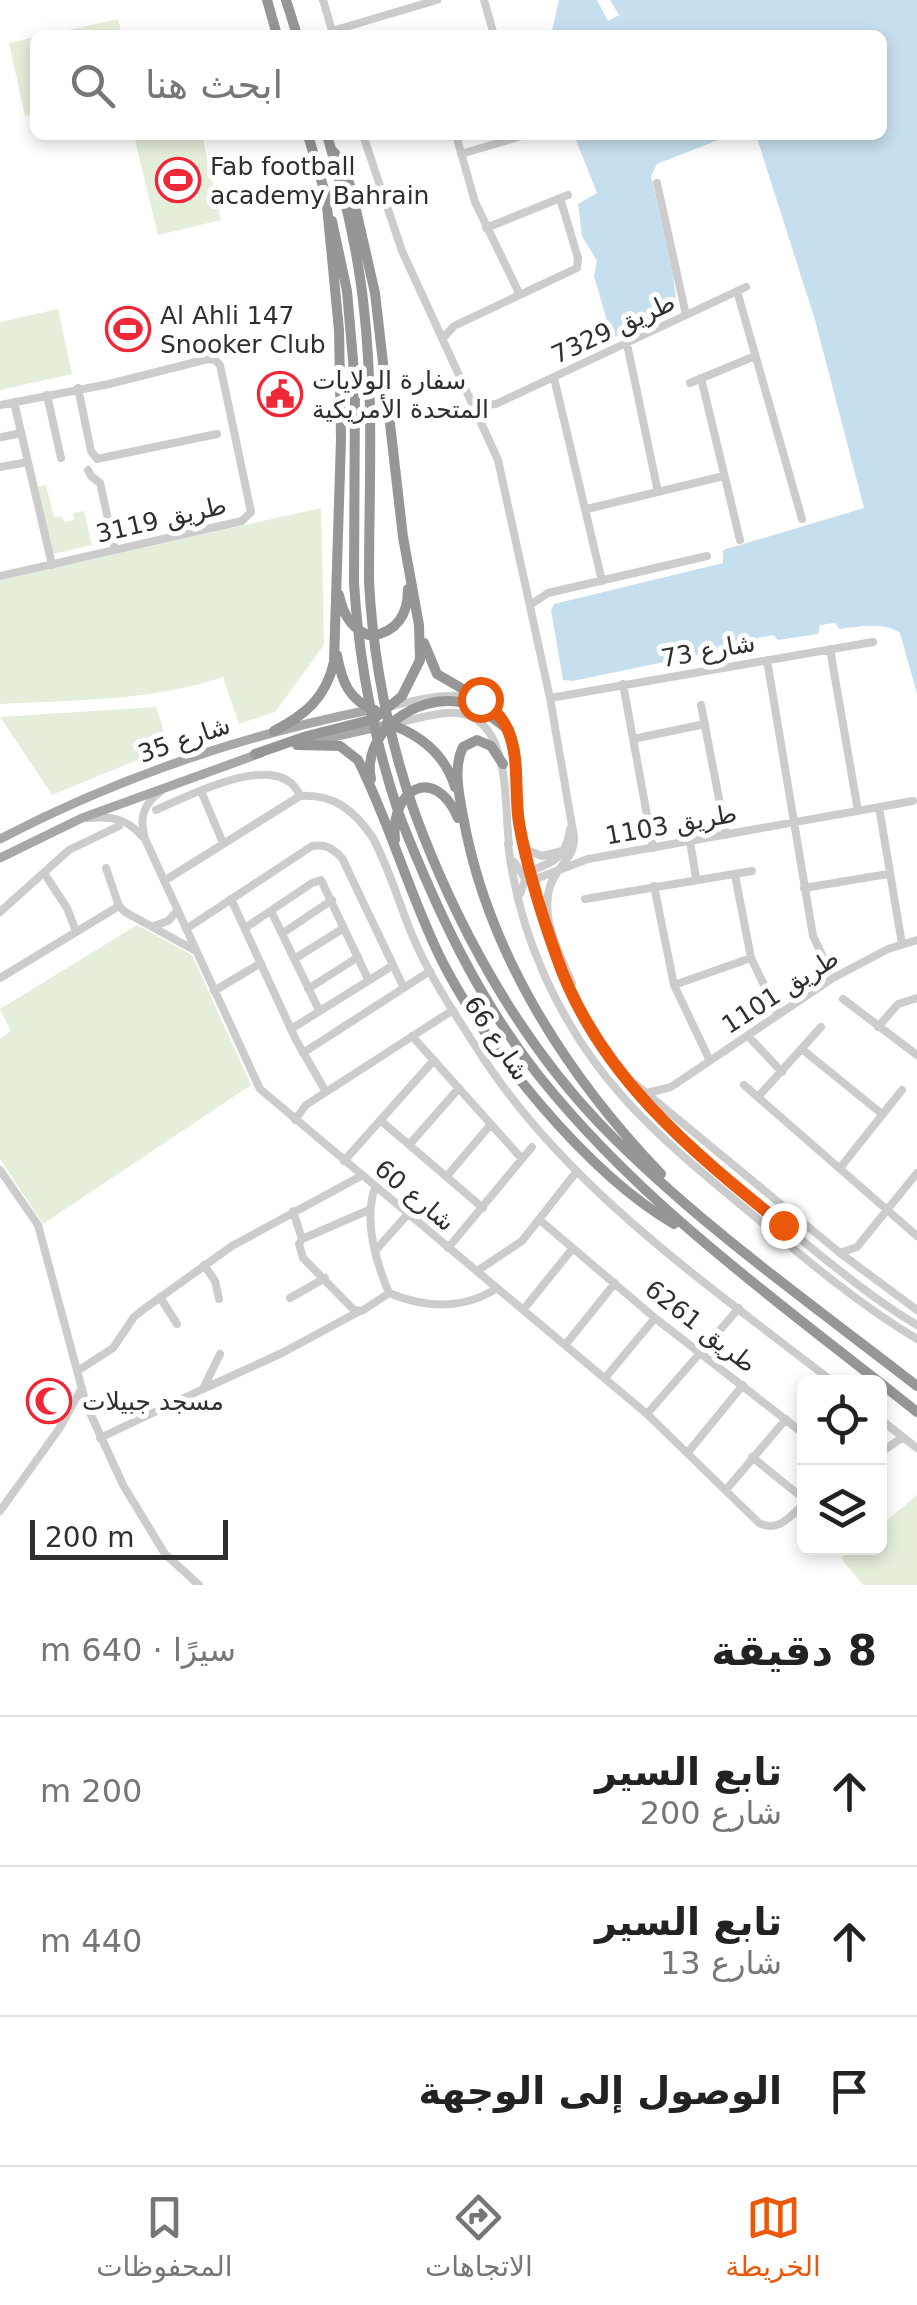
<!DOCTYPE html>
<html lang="ar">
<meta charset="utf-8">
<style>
:root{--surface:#fff;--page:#f2f2f2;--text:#222;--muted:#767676;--line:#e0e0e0;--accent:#ea580c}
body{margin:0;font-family:"DejaVu Sans","Noto Naskh Arabic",sans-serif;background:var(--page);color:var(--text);direction:rtl}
.controls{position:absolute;right:30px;bottom:30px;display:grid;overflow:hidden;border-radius:15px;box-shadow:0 5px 15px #0003}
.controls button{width:90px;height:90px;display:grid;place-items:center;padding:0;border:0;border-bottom:2px solid var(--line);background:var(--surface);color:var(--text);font:50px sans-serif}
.scale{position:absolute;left:30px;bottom:25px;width:198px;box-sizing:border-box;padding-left:10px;border:5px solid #2f2f2f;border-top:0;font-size:28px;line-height:35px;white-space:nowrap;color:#2f2f2f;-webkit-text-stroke:8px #fff;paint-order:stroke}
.stop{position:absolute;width:30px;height:30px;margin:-22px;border:8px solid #ea580c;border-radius:50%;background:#fff}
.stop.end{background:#ea580c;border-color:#fff;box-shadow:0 2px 10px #0008}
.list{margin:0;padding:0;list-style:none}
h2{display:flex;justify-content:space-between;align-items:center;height:130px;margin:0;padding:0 40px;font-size:42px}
h2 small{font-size:32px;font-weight:400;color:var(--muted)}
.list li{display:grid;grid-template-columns:65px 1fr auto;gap:30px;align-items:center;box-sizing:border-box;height:150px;padding:0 40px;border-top:2px solid var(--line)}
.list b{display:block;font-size:38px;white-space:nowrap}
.list p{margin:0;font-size:32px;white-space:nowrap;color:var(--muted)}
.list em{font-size:32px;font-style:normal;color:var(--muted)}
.icon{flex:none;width:55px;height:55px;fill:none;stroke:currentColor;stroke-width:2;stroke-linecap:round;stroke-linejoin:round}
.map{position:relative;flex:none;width:917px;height:1585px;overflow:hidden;direction:ltr}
.search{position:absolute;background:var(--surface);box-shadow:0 5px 15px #0003;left:30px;right:30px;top:30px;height:110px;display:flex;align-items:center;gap:25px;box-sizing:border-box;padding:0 35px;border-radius:15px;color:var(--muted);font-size:38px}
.sheet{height:580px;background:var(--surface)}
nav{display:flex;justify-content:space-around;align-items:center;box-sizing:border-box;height:140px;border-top:2px solid var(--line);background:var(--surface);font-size:28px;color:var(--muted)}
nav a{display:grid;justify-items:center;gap:5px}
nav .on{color:var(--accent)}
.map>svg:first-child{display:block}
</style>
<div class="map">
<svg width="917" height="1585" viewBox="0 0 917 1585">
<rect width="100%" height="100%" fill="#fff"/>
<path fill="#e5eddb" d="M118,19L122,35H46Z
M35,37V114L25,116L9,43Z
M155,135H202L221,220L158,235L135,140Z
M58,309L72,374L0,390V322Z
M46,485L54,517L62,516L64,522L74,520L73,513L84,511L92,545L53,554L38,487Z
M321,508L324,645L275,712L239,724L223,677C151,701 75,700 0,704V580Z
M156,707L169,747L52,795L0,717Z
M137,925L192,955L251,1085L43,1224L0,1159V1039L11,1031L0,1009Z
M917,1495V1585H863L841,1558L853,1548H880V1526Z"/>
<path fill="#c6dfee" d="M559,0H597L608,21L619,15L610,0H917V694L900,633C882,621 859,627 839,629L835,623L820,625L818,634L778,640L773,635L758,638L755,643L573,681L563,680L551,610L554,604L723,563V550L864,508L815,320L756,135H882V35H551Z
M574,135H731L657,164L651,176L673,273L677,311L612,338L594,276L597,261L582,236L578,204L597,193Z"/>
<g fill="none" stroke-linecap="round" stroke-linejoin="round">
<path stroke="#ccc" stroke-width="8" d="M323,0L333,34
M484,0L494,35
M332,31L437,0
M363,135L402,251L498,460L550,698L574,837C574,854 567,858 558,871C533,904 557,949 572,983L570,990
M456,135L475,202L520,295
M461,154L525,135
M657,183L686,315
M486,228L568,195
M737,291L802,519
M443,338L454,326L577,268L578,258L560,198
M627,344L658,492
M554,378L602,581
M701,378L740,540
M690,383L755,356
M78,388L91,451L97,459L217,434
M47,395L61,458
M14,402L52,565
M0,405L109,384L208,359L215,360L220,365L251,512L242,521L0,576
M475,407L496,404L746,287
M2,437L21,433
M0,467L28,462
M88,470L91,476L100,483L115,550
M587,509L724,476
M530,605L548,593L707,556
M830,649L858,811
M767,660L813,936L833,978
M623,684L653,848
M550,698L873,642
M701,705L726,835
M392,706C457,690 511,682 518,768C519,784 517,799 518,815C521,848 534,882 543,914
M395,723C414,720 439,711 458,713C512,719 504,806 509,844
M633,739L705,724
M161,791C143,804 139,818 145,839L260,1089L647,1414L759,1523C779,1533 790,1516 804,1504
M201,791L223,843
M879,807L902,944
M156,810C188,796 281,747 300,796
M88,818C111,816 126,818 142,836
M690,841L696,878
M508,843C518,935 561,1028 623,1097C663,1142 712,1181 759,1220C809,1262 861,1306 917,1339
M525,849L542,856L562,851
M514,862L524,877L533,880L588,859L913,801
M106,868L119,906
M44,873L67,908L76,931
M735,875L751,958L778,1014
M164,881L300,796C334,794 354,810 373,838C390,870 399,904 413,937C430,977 455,1014 478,1050C565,1187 707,1284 833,1382
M654,886L674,985L710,1061
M804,888L888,874
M520,894L528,872C553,862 566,859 570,829
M231,899L296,1040L326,1092
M585,899L752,871
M119,906L125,912L196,951
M271,911L319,1010
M0,912L69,850L119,826
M154,926L168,921L178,910
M245,928L312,883L321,880L368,979
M186,929L312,846C326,844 332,848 342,858L404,988
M283,933L332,900
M294,959L344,928
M0,978L119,906
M674,985L751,958
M569,988C616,1094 706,1163 794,1234C834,1266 873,1299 917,1325
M308,989L358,957
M214,991L261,963
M843,999L917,1055
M878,1027L898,1004L917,998
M291,1029L392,966
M412,1036L522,1159
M748,1036L782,1072
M803,1050L882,1114
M303,1053L430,971
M628,1078L840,1253L917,1310
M744,1085L917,1236
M647,1093L671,1087L833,978L888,949L917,940
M758,1097L821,1027
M295,1120L306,1105L453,1010
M380,1120L483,1208
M409,1145L459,1088
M344,1161L434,1060
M840,1168L902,1090
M0,1170L38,1225L86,1404L123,1485L165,1554L199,1585
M447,1176L491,1124
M375,1188C363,1221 376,1262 389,1293
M293,1211L302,1239L299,1244L303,1258L354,1310L362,1311L389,1293
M541,1221L655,1318L804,1434
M302,1239L369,1210
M448,1248L532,1147
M375,1251L407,1215
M840,1253L857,1247L917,1173
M204,1265L215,1281L219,1299
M477,1271L522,1241L577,1171
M389,1293C425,1308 464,1310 497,1288
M160,1297L177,1324
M290,1298L325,1278
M523,1310L573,1248
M566,1344L615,1283
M79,1370L113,1348L134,1317L144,1309L232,1246L361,1176
M605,1378L655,1318
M203,1389L282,1353L358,1312
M647,1414L739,1308
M880,1419L917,1448
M100,1438L203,1389L220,1354
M689,1451L743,1385
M880,1453L903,1437
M752,1457L804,1499
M726,1490L786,1419
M0,1511L59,1429L82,1388"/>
<path stroke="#a7a7a7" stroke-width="9" d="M306,743L391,724
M0,839C119,777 243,735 374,709
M0,858L82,818L261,753"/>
<path stroke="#969696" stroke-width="10" d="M267,0L277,35
M286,0L297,35
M308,135L327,200
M327,135C344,192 358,250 364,309C374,399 369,490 369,581
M332,221L347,291L355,383L354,583
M339,595C343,614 352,631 372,636C397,631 408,615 408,589
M424,643L437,674L480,699
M337,655C342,683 349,700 376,711
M387,723C419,734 445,754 455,787
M274,731C305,715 326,698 334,662L341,439L339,330L326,196
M297,745L340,746L358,760C390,824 409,893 440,957C485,1048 587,1173 674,1224
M255,754L307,736L374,719L402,696L420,660L419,625L403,537L375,293L351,188L340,159L331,149
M503,764L491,746L477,740L463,747C453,767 459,795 463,816C487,952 567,1076 661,1174
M371,779C361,733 416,694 460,702C479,706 494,719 509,730
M414,811C455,923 517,1037 600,1124C695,1222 809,1302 917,1386
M400,817C436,908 477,998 539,1076C645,1209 786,1307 917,1412
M395,840C390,788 435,764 458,818"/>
<path stroke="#969696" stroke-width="10" d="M369,581C373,660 388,736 414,811
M354,583C359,663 374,741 400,817"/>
</g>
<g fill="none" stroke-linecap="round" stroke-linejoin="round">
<path stroke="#ea580c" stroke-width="12" d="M480,699C527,728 512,778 519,823C527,868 541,913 556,955C596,1073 690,1150 783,1225"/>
</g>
<defs>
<symbol id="stadium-ring" viewBox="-11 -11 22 22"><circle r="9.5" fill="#fff" stroke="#ef2736" stroke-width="1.5"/><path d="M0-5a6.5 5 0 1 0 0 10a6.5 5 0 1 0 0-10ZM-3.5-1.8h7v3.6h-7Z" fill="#ef2736"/></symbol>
<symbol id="civic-ring" viewBox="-11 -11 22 22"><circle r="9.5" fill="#fff" stroke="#ef2736" stroke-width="1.5"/><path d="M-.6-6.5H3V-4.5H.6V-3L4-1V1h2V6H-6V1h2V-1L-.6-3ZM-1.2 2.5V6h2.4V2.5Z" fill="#ef2736"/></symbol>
<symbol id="mosque-ring" viewBox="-11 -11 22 22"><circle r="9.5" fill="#fff" stroke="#ef2736" stroke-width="1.5"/><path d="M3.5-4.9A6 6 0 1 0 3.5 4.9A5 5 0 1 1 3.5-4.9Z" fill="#ef2736"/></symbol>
</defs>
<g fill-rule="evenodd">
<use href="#stadium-ring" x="153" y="155" width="50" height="50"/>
<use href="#stadium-ring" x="103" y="304" width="50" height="50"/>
<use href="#civic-ring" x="255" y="369" width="50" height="50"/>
<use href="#mosque-ring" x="24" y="1376" width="50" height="50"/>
</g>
<g text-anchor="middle" stroke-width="10" stroke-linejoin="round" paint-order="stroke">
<g font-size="25" fill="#2f2f2f" stroke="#fff" text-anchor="start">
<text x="210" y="175">Fab football<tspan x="210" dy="29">academy Bahrain</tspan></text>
<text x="160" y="324">Al Ahli 147<tspan x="160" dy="29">Snooker Club</tspan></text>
<text x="312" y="389">سفارة الولايات<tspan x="312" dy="29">المتحدة الأمريكية</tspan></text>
<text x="82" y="1410">مسجد جبيلات</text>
</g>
<g font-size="25" fill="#2f2f2f" stroke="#fff">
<text transform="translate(613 328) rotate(-25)" y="9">طريق 7329</text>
<text transform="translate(161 519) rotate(-13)" y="9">طريق 3119</text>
<text transform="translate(708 650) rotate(-10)" y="9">شارع 73</text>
<text transform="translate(184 739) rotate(-19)" y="9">شارع 35</text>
<text transform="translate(671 824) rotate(-10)" y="9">طريق 1103</text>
<text transform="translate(780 991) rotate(-33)" y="9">طريق 1101</text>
<text transform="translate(497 1038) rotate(56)" y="9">شارع 66</text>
<text transform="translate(415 1195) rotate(40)" y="9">شارع 60</text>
<text transform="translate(701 1326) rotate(38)" y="9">طريق 6261</text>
</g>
</g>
</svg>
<div class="controls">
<button><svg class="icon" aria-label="locate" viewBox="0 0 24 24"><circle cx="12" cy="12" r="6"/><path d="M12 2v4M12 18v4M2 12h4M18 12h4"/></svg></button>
<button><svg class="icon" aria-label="layers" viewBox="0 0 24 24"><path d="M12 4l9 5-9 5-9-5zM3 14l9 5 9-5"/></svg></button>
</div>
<div class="scale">200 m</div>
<div class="stop" style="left:480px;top:699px"></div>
<div class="stop end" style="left:783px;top:1225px"></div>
<div class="search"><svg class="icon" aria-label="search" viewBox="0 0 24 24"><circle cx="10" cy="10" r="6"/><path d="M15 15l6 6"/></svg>ابحث هنا</div>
</div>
<section class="sheet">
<h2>8 دقيقة<small>سيرًا · 640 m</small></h2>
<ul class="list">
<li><svg class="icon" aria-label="ahead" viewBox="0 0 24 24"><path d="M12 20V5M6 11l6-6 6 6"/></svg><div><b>تابع السير</b><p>شارع 200</p></div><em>200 m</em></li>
<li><svg class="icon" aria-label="ahead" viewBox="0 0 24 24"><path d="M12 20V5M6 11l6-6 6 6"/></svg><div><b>تابع السير</b><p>شارع 13</p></div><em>440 m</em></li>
<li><svg class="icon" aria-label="arrive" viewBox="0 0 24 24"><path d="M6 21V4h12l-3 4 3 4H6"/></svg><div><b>الوصول إلى الوجهة</b></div></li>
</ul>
</section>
<nav>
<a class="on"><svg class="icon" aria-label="map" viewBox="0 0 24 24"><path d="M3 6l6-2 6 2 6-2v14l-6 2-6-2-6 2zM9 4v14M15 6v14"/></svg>الخريطة</a>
<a><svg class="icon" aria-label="directions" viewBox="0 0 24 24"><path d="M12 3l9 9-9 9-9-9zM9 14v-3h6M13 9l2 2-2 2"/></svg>الاتجاهات</a>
<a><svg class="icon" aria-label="saved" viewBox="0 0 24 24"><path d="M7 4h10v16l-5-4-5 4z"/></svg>المحفوظات</a>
</nav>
